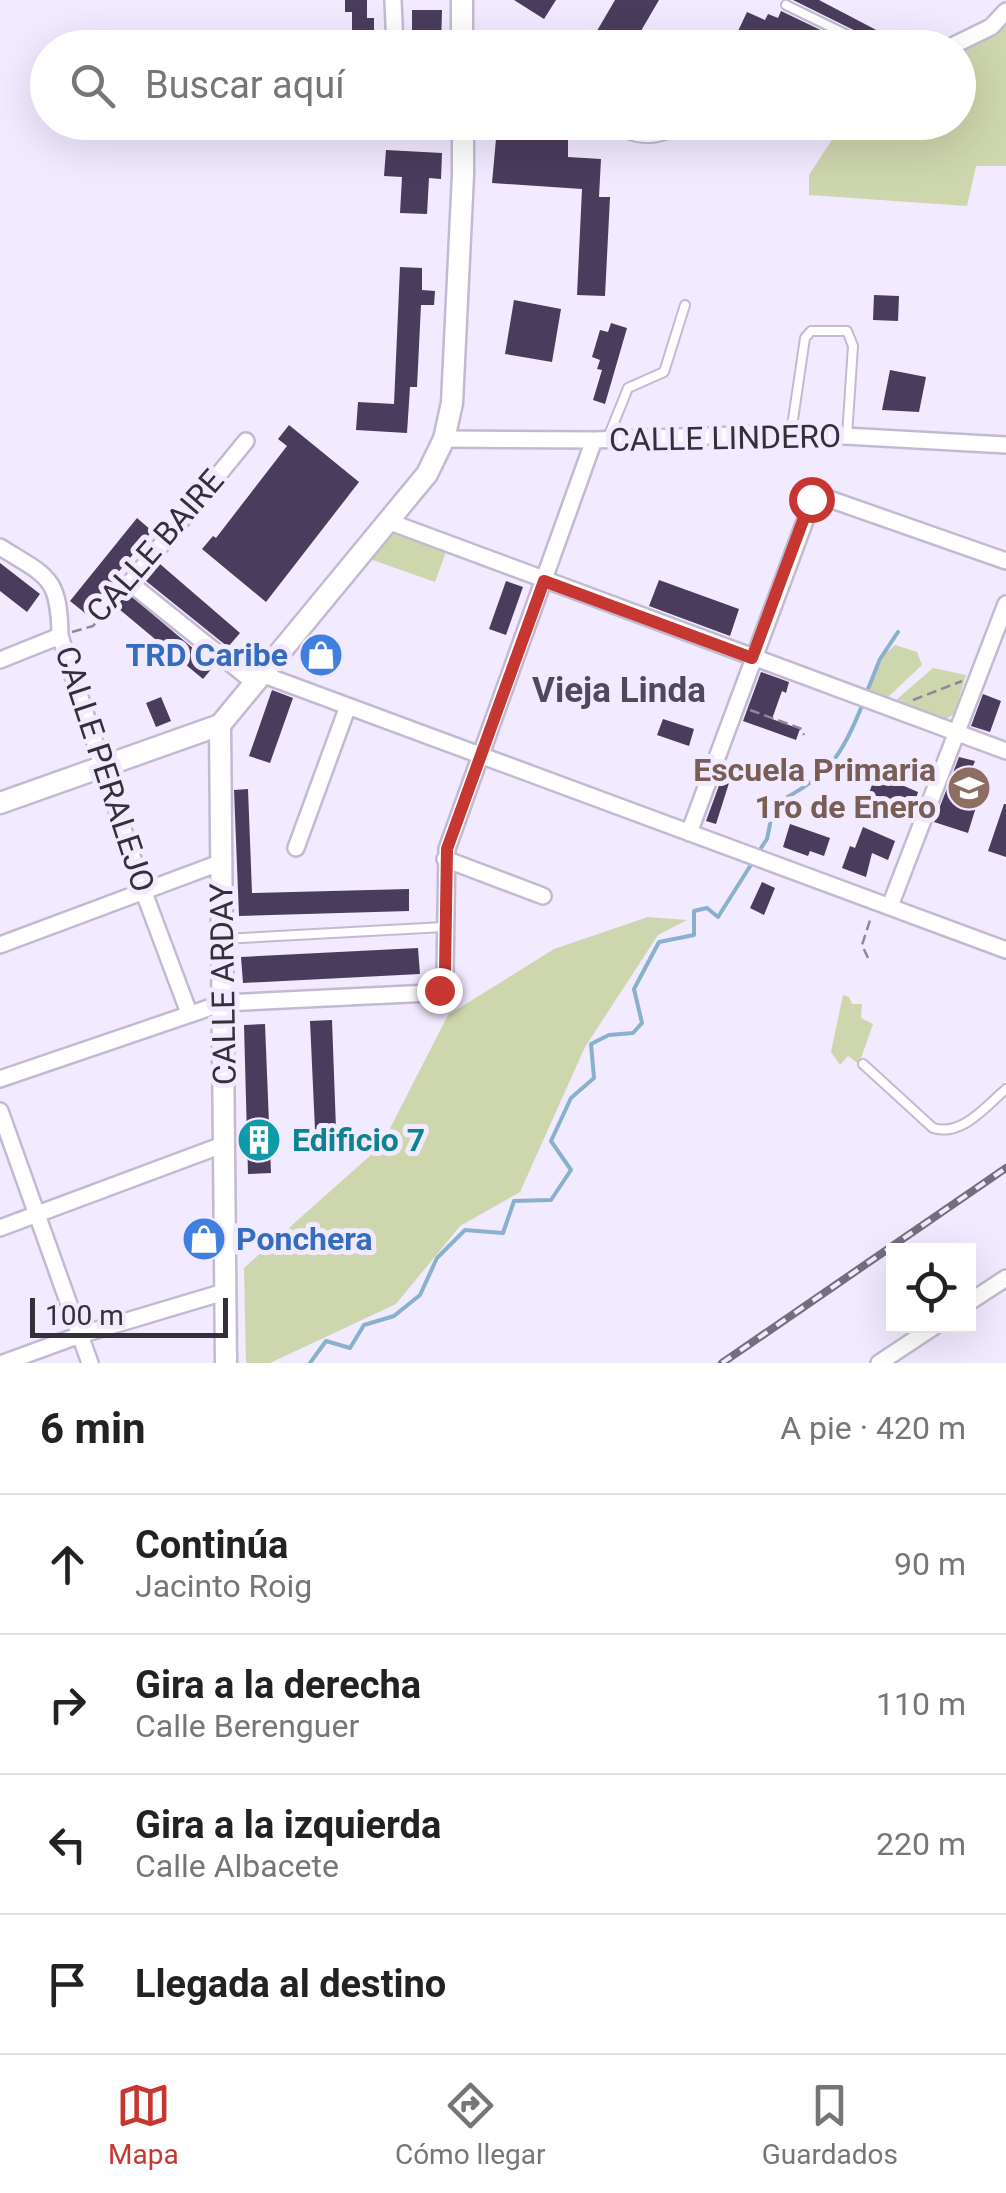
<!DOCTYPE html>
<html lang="es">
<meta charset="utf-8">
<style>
:root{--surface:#fff;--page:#f6f6f6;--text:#222;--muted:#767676;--line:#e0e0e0;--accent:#c53730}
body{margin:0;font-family:Roboto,sans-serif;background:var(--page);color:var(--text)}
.controls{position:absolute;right:30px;bottom:30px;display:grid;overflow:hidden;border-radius:0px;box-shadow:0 10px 40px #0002}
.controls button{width:90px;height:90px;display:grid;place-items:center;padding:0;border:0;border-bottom:2px solid var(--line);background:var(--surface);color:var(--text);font:50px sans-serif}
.scale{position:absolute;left:30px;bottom:25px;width:198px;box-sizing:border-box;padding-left:10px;border:5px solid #333039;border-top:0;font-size:28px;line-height:35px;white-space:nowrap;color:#333039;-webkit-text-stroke:8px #f2eaff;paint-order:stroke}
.stop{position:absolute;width:30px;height:30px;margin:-22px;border:8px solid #c53730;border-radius:50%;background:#fff}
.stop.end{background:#c53730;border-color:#fff;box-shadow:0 2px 10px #0008}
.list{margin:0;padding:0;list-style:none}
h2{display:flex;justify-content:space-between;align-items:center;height:130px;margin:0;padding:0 40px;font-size:42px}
h2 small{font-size:32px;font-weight:400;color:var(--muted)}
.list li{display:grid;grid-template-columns:65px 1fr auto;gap:30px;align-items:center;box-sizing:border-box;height:140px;padding:0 40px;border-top:2px solid var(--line)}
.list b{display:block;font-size:38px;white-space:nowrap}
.list p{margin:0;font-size:32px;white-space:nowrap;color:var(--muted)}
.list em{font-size:32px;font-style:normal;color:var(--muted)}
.icon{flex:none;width:55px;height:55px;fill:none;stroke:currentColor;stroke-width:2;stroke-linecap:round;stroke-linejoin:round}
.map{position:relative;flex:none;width:1006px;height:1363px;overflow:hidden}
.search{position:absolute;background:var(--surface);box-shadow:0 10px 40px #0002;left:30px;right:30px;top:30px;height:110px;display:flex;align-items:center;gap:25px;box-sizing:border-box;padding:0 35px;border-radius:55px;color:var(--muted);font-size:38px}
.sheet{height:690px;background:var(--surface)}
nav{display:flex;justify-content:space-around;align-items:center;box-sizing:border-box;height:140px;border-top:2px solid var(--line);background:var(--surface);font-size:28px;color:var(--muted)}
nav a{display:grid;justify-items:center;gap:5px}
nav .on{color:var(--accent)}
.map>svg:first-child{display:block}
</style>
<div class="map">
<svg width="1006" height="1363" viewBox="0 0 1006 1363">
<rect width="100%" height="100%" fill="#f2eaff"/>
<path fill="#ced6ad" d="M1006,21V166H976L967,206L809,195V175L843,123L958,122V48Z
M389,528L447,549L435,582L367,558Z
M895,645L917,652L922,665L887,698L868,693L884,655Z
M933,668L966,675L954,714L946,719L895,701Z
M648,917L687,920L658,935L585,1047L520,1192L460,1226L396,1304L270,1363H246L244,1268L381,1146L448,1015L554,949Z
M843,995L849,997L852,1004H862L861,1018L873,1024L859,1064L848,1056L840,1065L831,1052Z"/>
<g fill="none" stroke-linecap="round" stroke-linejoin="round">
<path stroke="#89b1cb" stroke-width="4" d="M866,694L880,659L898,632
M759,851L767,839L774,804C827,778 842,757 863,703
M310,1363L326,1341L350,1348L364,1325L394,1316L420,1295L437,1258L465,1230L503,1233L514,1201L551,1200L571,1170L551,1141L571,1098L594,1078L591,1044L609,1035L633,1033L642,1023L634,989L659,942L694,935V911L707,908L718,917L754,860"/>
</g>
<path fill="#493c5d" d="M345,0H367V18H374V48H357V40H352V12H345Z
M514,0H556L544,19Z
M615,0H659L631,48H587Z
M793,0H819L882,33L878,42Z
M412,10H442L441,45L412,44Z
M781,11L831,35L825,48H730L747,12L765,20L768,14L778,18Z
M481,122L568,124V157L601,159L599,197H610L605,296L577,295L582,189L492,183L496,139H481Z
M386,150L442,153L441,179L429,178L427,214L400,213L402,177L384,176Z
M400,267L422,268V290L435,291L434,305H421L417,387H410L407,433L356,430L358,402L394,404Z
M874,295L899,296L898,321L873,320Z
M514,300L561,309L552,362L505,354Z
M611,323L627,328L605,404L593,400L602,370L597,369L600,360L592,357L600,330L608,332Z
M890,370L926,377L919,412L882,410Z
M289,425L359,482L266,602L202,549L213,536L216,538L287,446L278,439Z
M137,518L152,531L112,580L214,666L203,679L101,594L85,613L70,601Z
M0,563L40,594L27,612L0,591Z
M160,564L240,633L228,647L146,581Z
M659,580L739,609L730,636L649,606Z
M506,581L523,587L506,635L489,629Z
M761,672L789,682L786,693L782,691L772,719L800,729L796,740L743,721Z
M272,690L293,698L270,763L249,756Z
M983,694L1001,701L990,732L971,726Z
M161,697L171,721L156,727L146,703Z
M663,719L694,729L689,746L657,735Z
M959,757L975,761L964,789L980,794L968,833L934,822Z
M876,774L918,792L912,812L869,793Z
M721,780L729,783L716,824L706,821Z
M248,789L252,893L409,889V911L239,916L234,790Z
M1004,804H1006V857L988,851Z
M790,824L830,838L824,856L810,851L808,856L783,847Z
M863,827L895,841L888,860L872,853L866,877L842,868L850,846L855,848Z
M762,882L775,888L764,915L750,908Z
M418,948L420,974L243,983L241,957Z
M332,1020L336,1129L315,1130L310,1021Z
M265,1024L271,1173L248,1174L244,1025Z"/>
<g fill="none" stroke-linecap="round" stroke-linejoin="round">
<defs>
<path id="service" d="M786,5L874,48
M600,122C641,142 651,145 692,122
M791,433L805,338L811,331H847L853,346L847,436
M607,440L628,388L664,372L685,305
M224,939L444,927
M863,1064L933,1128C962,1137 986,1106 1006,1089"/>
<path id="minor" d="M393,0L395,48
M948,48L991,27L1006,11
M444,439L594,440L791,433L1006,445
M246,441L130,583L256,684
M390,522L1006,751
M0,547C48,577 59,576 60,636L143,890L189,1013
M0,660L60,636
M264,675L1006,950
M689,833L815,494L1006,561
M296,848L348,706
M445,859L543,896
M890,906L1006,604
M0,945L222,862
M0,1079L223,1003L430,993L439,989L445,972L447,849L594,440
M0,1111L90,1363
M0,1228L225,1144
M968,1303L1006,1278
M3,1363L80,1335L224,1292
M879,1363L935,1326"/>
<path id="tertiary" d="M462,0V48
M220,725L226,1363
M0,803L220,725L427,474L444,439L452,403L463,175V122"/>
</defs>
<use href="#service" stroke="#c3bad2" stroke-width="12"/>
<use href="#minor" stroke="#c3bad2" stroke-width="20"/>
<use href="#tertiary" stroke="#c3bad2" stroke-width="25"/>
<path stroke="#8e8998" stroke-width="2.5" stroke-dasharray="10 5" stroke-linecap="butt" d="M72,632L93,626L119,596
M913,700L962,681
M750,710L802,729L804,735
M868,958L862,945L871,917"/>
<use href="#service" stroke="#fff" stroke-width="8"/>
<use href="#minor" stroke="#fff" stroke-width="15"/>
<use href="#tertiary" stroke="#fff" stroke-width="20"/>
<defs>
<path id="rail" d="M722,1363L1006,1168"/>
</defs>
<use href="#rail" stroke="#736f7c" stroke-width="8"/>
<use href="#rail" stroke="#f2eaff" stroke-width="4" stroke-dasharray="11" stroke-linecap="butt"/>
</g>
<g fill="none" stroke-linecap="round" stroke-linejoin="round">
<path stroke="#c53730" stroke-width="12" d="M439,990L445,972L447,849L544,581L752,658L811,499"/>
</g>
<defs>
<symbol id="shop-disc" viewBox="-11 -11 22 22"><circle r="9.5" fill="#3f7fe0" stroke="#f2eaff"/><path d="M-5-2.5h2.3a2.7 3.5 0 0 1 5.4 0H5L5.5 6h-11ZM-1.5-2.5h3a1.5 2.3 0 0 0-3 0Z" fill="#fff"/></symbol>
<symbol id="school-disc" viewBox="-11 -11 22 22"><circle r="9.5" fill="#8d6e63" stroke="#f2eaff"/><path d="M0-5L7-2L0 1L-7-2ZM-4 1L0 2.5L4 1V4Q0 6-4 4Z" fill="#fff"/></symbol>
<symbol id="building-disc" viewBox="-11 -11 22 22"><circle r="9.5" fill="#0f9aa8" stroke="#f2eaff"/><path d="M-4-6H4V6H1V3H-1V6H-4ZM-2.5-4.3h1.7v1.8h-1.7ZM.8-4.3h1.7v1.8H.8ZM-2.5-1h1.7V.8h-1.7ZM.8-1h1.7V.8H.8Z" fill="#fff"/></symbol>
</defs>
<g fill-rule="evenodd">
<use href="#shop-disc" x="296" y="630" width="50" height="50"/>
<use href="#school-disc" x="944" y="763" width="50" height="50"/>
<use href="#building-disc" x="234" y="1115" width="50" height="50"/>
<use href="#shop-disc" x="179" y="1214" width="50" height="50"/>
</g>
<g text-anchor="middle" stroke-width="10" stroke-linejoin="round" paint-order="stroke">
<g font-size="32" fill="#333039" stroke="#f2eaff">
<text transform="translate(725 438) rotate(-1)" y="11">CALLE LINDERO</text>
<text transform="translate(155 546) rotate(-49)" y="11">CALLE BAIRE</text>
<text transform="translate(105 769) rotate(72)" y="11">CALLE PERALEJO</text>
<text transform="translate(223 984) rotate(-91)" y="11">CALLE ARDAY</text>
</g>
<g font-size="32" font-weight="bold" fill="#366cbe" stroke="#f2eaff" text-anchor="end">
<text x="288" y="666">TRD Caribe</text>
<text x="236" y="1250" text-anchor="start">Ponchera</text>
</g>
<g font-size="32" font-weight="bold" fill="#785e54" stroke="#f2eaff" text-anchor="end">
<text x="936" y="781">Escuela Primaria<tspan x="936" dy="37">1ro de Enero</tspan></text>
</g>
<g font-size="32" font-weight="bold" fill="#0d838f" stroke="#f2eaff" text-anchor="start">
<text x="292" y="1151">Edificio 7</text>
</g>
<g font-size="35" font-weight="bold" fill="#50485d" stroke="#f2eaff">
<text x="619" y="702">Vieja Linda</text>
</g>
</g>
</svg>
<div class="controls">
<button><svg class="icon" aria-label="locate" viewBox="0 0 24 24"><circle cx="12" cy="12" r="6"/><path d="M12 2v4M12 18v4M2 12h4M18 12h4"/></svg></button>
</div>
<div class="scale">100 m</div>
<div class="stop" style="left:811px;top:499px"></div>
<div class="stop end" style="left:439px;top:990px"></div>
<div class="search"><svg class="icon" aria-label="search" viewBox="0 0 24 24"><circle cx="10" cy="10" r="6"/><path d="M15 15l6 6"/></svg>Buscar aquí</div>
</div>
<section class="sheet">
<h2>6 min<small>A pie · 420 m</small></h2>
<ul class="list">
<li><svg class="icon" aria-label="ahead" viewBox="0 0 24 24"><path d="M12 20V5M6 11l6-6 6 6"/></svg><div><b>Continúa</b><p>Jacinto Roig</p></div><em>90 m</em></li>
<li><svg class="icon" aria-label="right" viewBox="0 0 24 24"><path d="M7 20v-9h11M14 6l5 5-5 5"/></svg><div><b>Gira a la derecha</b><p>Calle Berenguer</p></div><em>110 m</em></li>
<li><svg class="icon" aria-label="left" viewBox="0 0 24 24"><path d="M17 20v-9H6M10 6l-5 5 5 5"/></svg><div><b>Gira a la izquierda</b><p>Calle Albacete</p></div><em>220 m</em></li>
<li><svg class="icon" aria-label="arrive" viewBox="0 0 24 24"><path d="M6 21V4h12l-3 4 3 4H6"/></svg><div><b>Llegada al destino</b></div></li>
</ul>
</section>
<nav>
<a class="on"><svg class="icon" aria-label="map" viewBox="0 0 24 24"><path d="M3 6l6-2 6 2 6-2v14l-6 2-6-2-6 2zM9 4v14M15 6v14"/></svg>Mapa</a>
<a><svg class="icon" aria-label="directions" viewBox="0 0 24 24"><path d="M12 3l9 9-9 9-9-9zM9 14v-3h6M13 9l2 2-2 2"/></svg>Cómo llegar</a>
<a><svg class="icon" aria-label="saved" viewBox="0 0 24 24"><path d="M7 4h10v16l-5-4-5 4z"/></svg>Guardados</a>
</nav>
